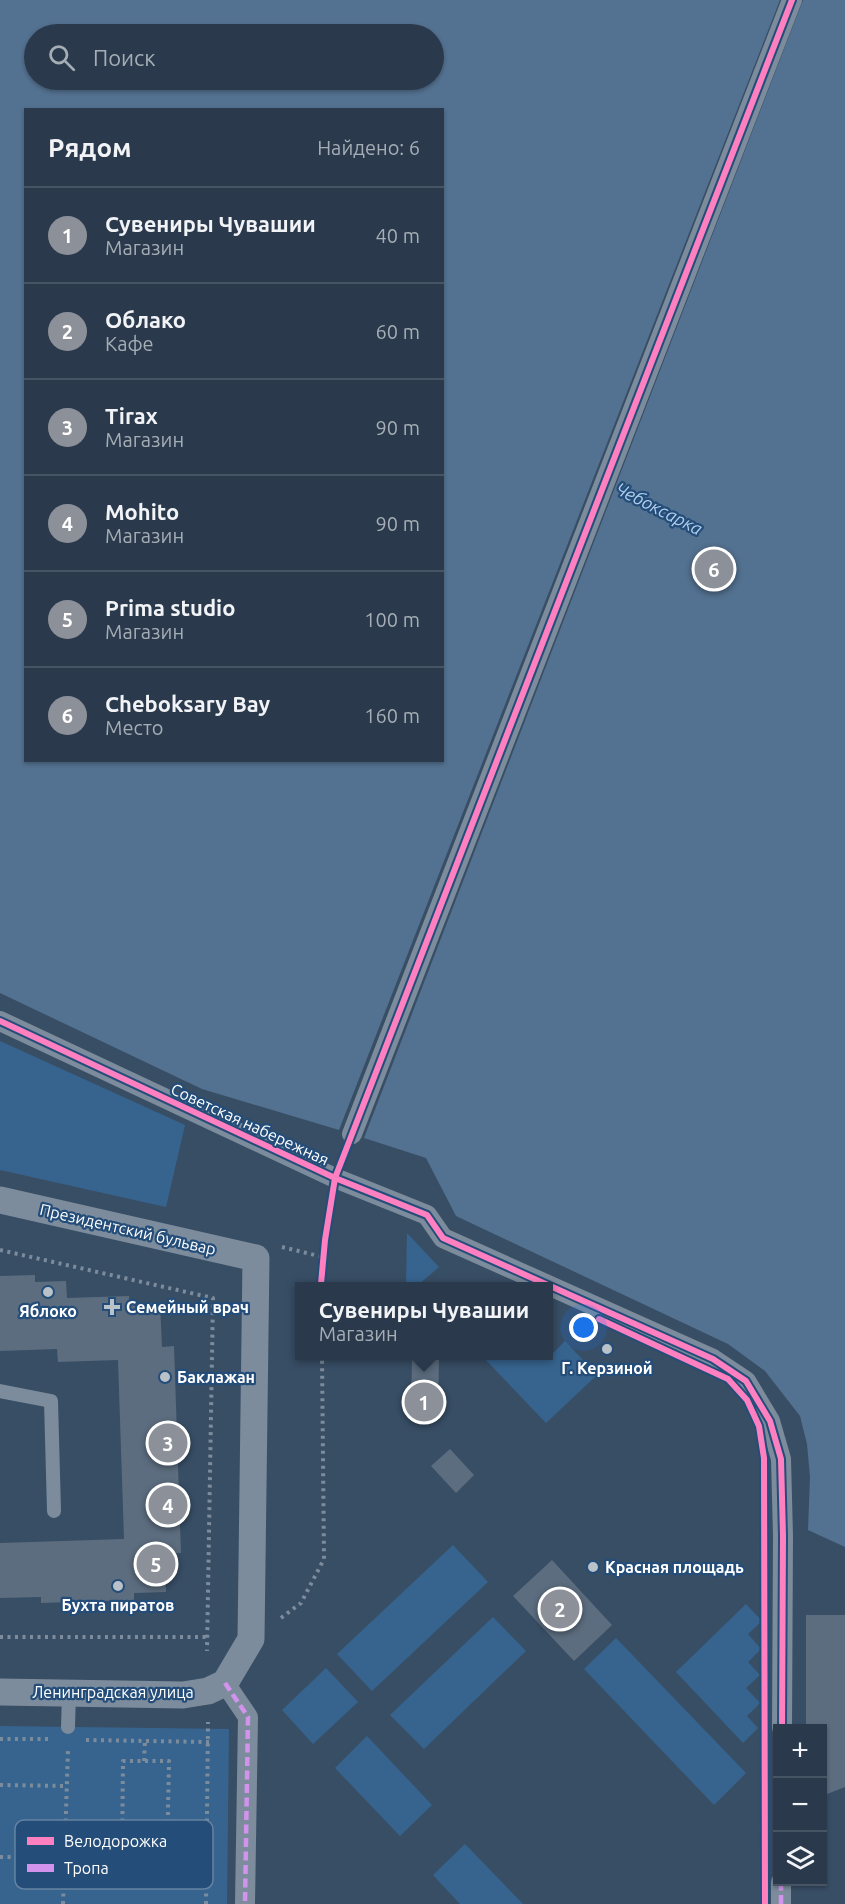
<!DOCTYPE html>
<html lang="ru">
<meta charset="utf-8">
<style>
:root{--surface:#2a3a4c;--page:#324153;--text:#f1f3f6;--muted:#a5adb5;--line:#465464;--accent:#8c9099}
body{margin:0;font-family:Ubuntu,sans-serif;background:var(--page);color:var(--text)}
.controls{position:absolute;right:18px;bottom:18px;display:grid;overflow:hidden;border-radius:0px;box-shadow:0 2px 4px #0004}
.controls button{width:54px;height:54px;display:grid;place-items:center;padding:0;border:0;border-bottom:2px solid var(--line);background:var(--surface);color:var(--text);font:30px sans-serif}
.you{position:absolute;left:584px;top:1328px;width:21px;height:21px;margin:-15px;border:4px solid #fff;border-radius:50%;background:#1a73e8;box-shadow:0 0 0 9px #1a73e833}
.badge{display:grid;place-items:center;width:39px;height:39px;border-radius:50%;background:var(--accent);color:#fff;font-size:20px;font-weight:700}
.pin{position:absolute;translate:-50% -50%;border:3px solid #fff;box-shadow:0 2px 6px #0006}
.popup{position:absolute;left:295px;top:1282px;width:258px;height:78px;box-sizing:border-box;display:grid;place-content:center;border-radius:0px;background:var(--surface);filter:drop-shadow(0 2px 4px #0005);font-size:20px;white-space:nowrap;color:var(--muted)}
.popup b{font-size:22px;color:var(--text)}
.popup::after{content:'';position:absolute;left:50%;top:100%;margin-left:-12px;border:12px solid transparent;border-top-color:var(--surface)}
.list{margin:0;padding:0;list-style:none}
h2{display:flex;justify-content:space-between;align-items:center;height:78px;margin:0;padding:0 24px;font-size:26px}
h2 small{font-size:20px;font-weight:400;color:var(--muted)}
.list li{display:grid;grid-template-columns:39px 1fr auto;gap:18px;align-items:center;box-sizing:border-box;height:96px;padding:0 24px;border-top:2px solid var(--line)}
.list b{display:block;font-size:22px;white-space:nowrap}
.list p{margin:0;font-size:20px;white-space:nowrap;color:var(--muted)}
.list em{font-size:20px;font-style:normal;color:var(--muted)}
.icon{flex:none;width:33px;height:33px;fill:none;stroke:currentColor;stroke-width:2;stroke-linecap:round;stroke-linejoin:round}
.map{position:relative;flex:none;width:845px;height:1904px;overflow:hidden}
.search{position:absolute;background:var(--surface);box-shadow:0 2px 4px #0004;left:24px;top:24px;width:420px;height:66px;display:flex;align-items:center;gap:15px;box-sizing:border-box;padding:0 21px;border-radius:33px;color:var(--muted);font-size:22px}
.panel{position:absolute;background:var(--surface);box-shadow:0 2px 4px #0004;left:24px;top:108px;width:420px;height:654px;border-radius:0px}
.map>svg:first-child{display:block}
</style>
<div class="map">
<svg width="845" height="1904" viewBox="0 0 845 1904">
<rect width="100%" height="100%" fill="#384e65"/>
<path fill="#37648f" d="M0,1041L185,1125L166,1207L0,1170Z
M407,1233L439,1267L417,1286H406Z
M565,1341L597,1375L546,1423L482,1356H548L549,1351L552,1354Z
M453,1545L488,1582L372,1691L337,1654Z
M746,1604L762,1621L748,1634L761,1649L748,1662L760,1675L746,1688L760,1703L747,1716L758,1728L743,1743L676,1672Z
M493,1617L526,1651L424,1749L390,1715Z
M616,1638L746,1773L714,1805L584,1669Z
M326,1668L358,1702L313,1744L282,1710Z
M0,1726L229,1729L227,1904H0Z
M367,1736L432,1805L400,1836L335,1768Z
M465,1844L523,1904H460L433,1875Z"/>
<path fill="#537190" fill-rule="evenodd" d="M0,0H780L339,1130L202,1089L0,993ZM34,34H434V80H34ZM26,110H442V760H26Z
M803,0H845V1547L808,1530L810,1477L807,1444L800,1416L765,1371L728,1344L456,1216L426,1158L364,1138Z"/>
<path fill="#5c6d7f" d="M35,1275V1282L66,1281L67,1298L129,1296V1304L160,1303L162,1347L174,1346L181,1553L165,1554L166,1592L134,1593V1600L41,1603V1597L0,1598V1543L124,1539L118,1360L58,1362L57,1349L0,1351V1276Z
M412,1356H439L438,1416L411,1415Z
M450,1449L474,1475L456,1493L431,1466Z
M552,1560L612,1625L574,1661L513,1596Z
M806,1615H845V1787L822,1796V1728H806Z"/>
<g fill="none" stroke-linecap="round" stroke-linejoin="round">
<path stroke="#7c8c9c" stroke-width="4" stroke-dasharray="3 4.5" stroke-linecap="butt" d="M282,1247L323,1257
M0,1250L213,1298L207,1651
M321,1286L325,1240L331,1203
M281,1618L301,1603L324,1559L322,1356
M0,1637H207
M0,1739H49
M86,1740L209,1742
M144,1761L145,1741
M0,1785L67,1786
M167,1844H206
M0,1857C56,1857 111,1857 167,1858L169,1761H123L122,1857
M63,1904L68,1749
M206,1904L208,1722"/>
<path stroke="#7c8c9c" stroke-width="14" d="M0,1391L51,1401L54,1511
M68,1727L69,1693"/>
<path stroke="#7c8c9c" stroke-width="20" d="M0,1021L335,1178L427,1215L443,1238L713,1359L746,1381L770,1421L781,1459L783,1536L782,1728
M352,1134L792,0
M225,1683L248,1717L245,1904
M781,1904V1882"/>
<path stroke="#7c8c9c" stroke-width="27" d="M0,1200L256,1258L251,1639L225,1683L208,1691L183,1695L0,1692"/>
<path stroke="#d193ec" stroke-width="4.5" stroke-dasharray="9 4.5" stroke-linecap="butt" d="M225,1683L248,1717L245,1904
M781,1904V1882"/>
<defs>
<path id="cycleway" d="M0,1021L335,1178L427,1215L443,1238L713,1359L746,1381L770,1421L781,1459L783,1536L782,1728
M321,1284L325,1240L335,1178L792,0
M599,1319L728,1379L747,1400L759,1426L764,1458L765,1904"/>
</defs>
<use href="#cycleway" stroke="#244d79" stroke-width="10"/>
<use href="#cycleway" stroke="#ff80c0" stroke-width="6"/>
</g>
<g fill="#b9c1c9" stroke="#244d79" stroke-width="2">
<circle cx="48" cy="1292" r="6"/>
<path d="M109 1298h6v6h6v6h-6v6h-6v-6h-6v-6h6z"/>
<circle cx="607" cy="1349" r="6"/>
<circle cx="165" cy="1377" r="6"/>
<circle cx="593" cy="1567" r="6"/>
<circle cx="118" cy="1586" r="6"/>
</g>
<g text-anchor="middle" stroke-width="4.5" stroke-linejoin="round" paint-order="stroke">
<g font-size="16" fill="#fff" stroke="#244d79">
<text transform="translate(250 1124) rotate(25)" y="6">Советская набережная</text>
<text transform="translate(128 1229) rotate(13)" y="6">Президентский бульвар</text>
<text x="113" y="1698">Ленинградская улица</text>
</g>
<g font-size="16" font-weight="bold" fill="#fff" stroke="#244d79" text-anchor="start">
<text x="126" y="1313">Семейный врач</text>
<text x="48" y="1317" text-anchor="middle">Яблоко</text>
<text x="607" y="1374" text-anchor="middle">Г. Керзиной</text>
<text x="177" y="1383">Баклажан</text>
<text x="605" y="1573">Красная площадь</text>
<text x="118" y="1611" text-anchor="middle">Бухта пиратов</text>
</g>
<g font-size="18" font-style="italic" fill="#b1cfec" stroke="#244d79">
<text transform="translate(659 509) rotate(27)" y="6">Чебоксарка</text>
</g>
</g>
<rect x="15" y="1820" width="198" height="69" rx="9" fill="#244d79" stroke="#6682a1" stroke-width="1.5"/>
<rect x="27" y="1837" width="27" height="8" fill="#ff80c0"/>
<rect x="27" y="1864" width="27" height="8" fill="#d193ec"/>
<g font-size="16" fill="#fff">
<text x="64" y="1847">Велодорожка</text>
<text x="64" y="1874">Тропа</text>
</g>
</svg>
<div class="controls">
<button>+</button>
<button>−</button>
<button><svg class="icon" aria-label="layers" viewBox="0 0 24 24"><path d="M12 4l9 5-9 5-9-5zM3 14l9 5 9-5"/></svg></button>
</div>
<div class="you"></div>
<div class="pin badge" style="left:424px;top:1402px">1</div>
<div class="popup"><b>Сувениры Чувашии</b>Магазин</div>
<div class="pin badge" style="left:560px;top:1609px">2</div>
<div class="pin badge" style="left:168px;top:1443px">3</div>
<div class="pin badge" style="left:168px;top:1505px">4</div>
<div class="pin badge" style="left:156px;top:1564px">5</div>
<div class="pin badge" style="left:714px;top:569px">6</div>
<div class="search"><svg class="icon" aria-label="search" viewBox="0 0 24 24"><circle cx="10" cy="10" r="6"/><path d="M15 15l6 6"/></svg>Поиск</div>
<section class="panel">
<h2>Рядом<small>Найдено: 6</small></h2>
<ul class="list">
<li><span class="badge">1</span><div><b>Сувениры Чувашии</b><p>Магазин</p></div><em>40 m</em></li>
<li><span class="badge">2</span><div><b>Облако</b><p>Кафе</p></div><em>60 m</em></li>
<li><span class="badge">3</span><div><b>Tirax</b><p>Магазин</p></div><em>90 m</em></li>
<li><span class="badge">4</span><div><b>Mohito</b><p>Магазин</p></div><em>90 m</em></li>
<li><span class="badge">5</span><div><b>Prima studio</b><p>Магазин</p></div><em>100 m</em></li>
<li><span class="badge">6</span><div><b>Cheboksary Bay</b><p>Место</p></div><em>160 m</em></li>
</ul>
</section>
</div>
